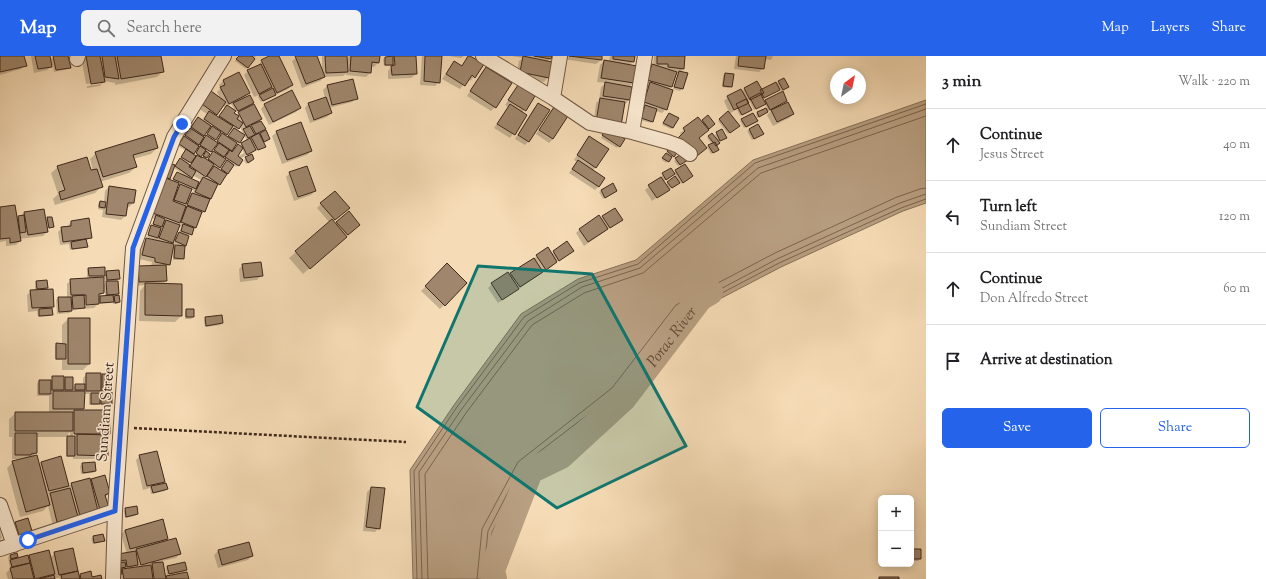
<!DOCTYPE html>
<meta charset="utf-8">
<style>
:root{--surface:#fff;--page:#f2f2f2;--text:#202124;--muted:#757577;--line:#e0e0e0;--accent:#2563eb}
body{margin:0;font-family:"Sorts Mill Goudy",serif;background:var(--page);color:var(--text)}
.controls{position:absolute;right:12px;bottom:12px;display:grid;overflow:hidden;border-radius:6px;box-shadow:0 2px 10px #0003}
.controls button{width:36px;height:36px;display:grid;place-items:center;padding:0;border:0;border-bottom:1px solid var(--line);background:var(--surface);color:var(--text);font:20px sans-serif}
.compass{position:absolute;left:830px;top:12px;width:36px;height:36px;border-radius:50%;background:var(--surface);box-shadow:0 2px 10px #0003;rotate:33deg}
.stop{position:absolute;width:12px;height:12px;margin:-9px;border:3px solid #2563eb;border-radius:50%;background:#fff}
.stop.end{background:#2563eb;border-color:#fff;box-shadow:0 1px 4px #0008}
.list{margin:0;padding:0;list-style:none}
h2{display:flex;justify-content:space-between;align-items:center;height:52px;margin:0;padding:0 16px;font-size:17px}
h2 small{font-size:13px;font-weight:400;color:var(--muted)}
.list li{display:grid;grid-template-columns:26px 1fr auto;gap:12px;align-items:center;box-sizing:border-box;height:72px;padding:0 16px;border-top:1px solid var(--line)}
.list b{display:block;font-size:15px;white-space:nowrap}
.list p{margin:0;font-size:13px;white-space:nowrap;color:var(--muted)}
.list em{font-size:13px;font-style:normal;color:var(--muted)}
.actions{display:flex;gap:8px;padding:12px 16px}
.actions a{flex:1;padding:9px 0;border:1px solid var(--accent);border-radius:6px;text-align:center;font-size:14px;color:var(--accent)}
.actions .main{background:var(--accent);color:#fff}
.icon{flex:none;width:22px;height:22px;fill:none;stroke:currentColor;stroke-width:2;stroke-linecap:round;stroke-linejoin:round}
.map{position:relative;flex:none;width:926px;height:523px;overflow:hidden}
header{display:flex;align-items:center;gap:24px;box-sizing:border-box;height:56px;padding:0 20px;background:var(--accent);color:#fff}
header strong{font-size:19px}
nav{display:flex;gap:22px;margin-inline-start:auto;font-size:14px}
.search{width:280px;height:36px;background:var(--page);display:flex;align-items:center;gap:10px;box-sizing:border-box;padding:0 14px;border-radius:6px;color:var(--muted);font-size:15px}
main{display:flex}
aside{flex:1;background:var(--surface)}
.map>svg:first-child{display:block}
</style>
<header>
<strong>Map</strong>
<div class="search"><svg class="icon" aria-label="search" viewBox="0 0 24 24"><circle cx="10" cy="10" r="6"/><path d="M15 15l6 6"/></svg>Search here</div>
<nav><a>Map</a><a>Layers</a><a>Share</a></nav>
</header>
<main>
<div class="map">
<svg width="926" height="523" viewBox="0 0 926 523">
<rect width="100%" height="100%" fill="#f6dcb6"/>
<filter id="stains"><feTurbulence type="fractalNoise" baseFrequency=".005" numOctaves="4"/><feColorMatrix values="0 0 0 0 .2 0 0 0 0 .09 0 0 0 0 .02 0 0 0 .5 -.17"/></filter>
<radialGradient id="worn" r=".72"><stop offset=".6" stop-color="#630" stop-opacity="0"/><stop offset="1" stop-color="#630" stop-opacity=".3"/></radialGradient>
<path fill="#b89f81" stroke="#887058" d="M926,44V147L903,155L781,211L687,260L623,343L530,415L496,478L491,523H413L410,414L454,349L521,258L578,223L636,204L753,104Z"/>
<path fill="#0003" fill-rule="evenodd" d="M0,0H23L25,9L21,13L0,19Z
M31,0H49L50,4L54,1L67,0L70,11L68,13L54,16L53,9L47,14L34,17Z
M81,0H160L163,15L157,21L115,29V27L104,25L100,30L87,32V30L101,28V26L86,28Z
M239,0H256L246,13L235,5Z
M272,0H278L292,29L288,33L261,46L258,41L261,38L254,41L244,19L248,15L259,10L258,9L262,5Z
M299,0H316L322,15V0H346L347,3L348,4V0H379L378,7L374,11L371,10L370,17L366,21L346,19L347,17L343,20L324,21L320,25L302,32L292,5Z
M392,0H415L416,18L411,22L388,23V15L392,10H384L383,3Z
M422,0H441L439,26L435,30L420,29Z
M449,0H464L461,2Z
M469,0L474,21L470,25L468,23L460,33L442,23L454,6L461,10Z
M512,0H551L550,3L547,6L548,21L544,26L516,20L519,5L523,2Z
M563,0H601V4L596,8L563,3Z
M610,0H634L633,6L629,9L633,27L629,31V44L625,48L616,74L624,83L617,92L601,82L605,74L593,70L596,47L599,44L601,31L606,27L597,26L600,9L604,5L609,6Z
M654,0H684L683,13L680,16L687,18L682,33L680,35L673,33L678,17L676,16L671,31L668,33L666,53L662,57L656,55L651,67L640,64L643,51L640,50L646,32L648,29L644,28L648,14L652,9L653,10Z
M736,0H773L771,4L764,3L763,12L759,16L734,13Z
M486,12L495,51L491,55L467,40L482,16Z
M239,17L249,37L243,43L253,47L248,52L261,63L255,68L264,73L258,77L259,79L260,78L267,84L263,87V92L256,95L255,94L240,103L239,100L244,97L242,93L234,103L238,109L236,111L233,108L219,128L217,129L205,155L200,159L195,171L188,180L184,190L183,202L181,204H173V194H172L169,209L165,212L166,225L162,229L181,260L175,266L139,265L140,235L145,229L135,230V215L151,210L152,206L139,203L142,187L146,183L155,185V184L147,181L155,163L146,160L166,109L169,122L168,124L172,126L177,117L182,119L183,118L174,112L186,95L178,90L197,64L202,65L207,58L198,52L211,36L220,42L217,36L221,32L219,29L223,25ZM231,48L236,56L242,54L237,59L238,60L233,57L227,50ZM223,49L225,52L218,61L215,60ZM240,71L247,85L242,87L232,97L230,96L236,87L237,89L239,87L244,79L237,74ZM208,73L210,74L204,83L202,81ZM230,74L232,75L228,82L225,80ZM218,80L220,81L216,87L214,85ZM216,87L218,88L207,105L205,103ZM198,90L200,92L194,100L192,99ZM204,94L207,96L201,103L199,102ZM227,94L230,96L224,103L222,102ZM195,100L197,101L191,107V110H187ZM225,103L228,105L220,115L218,113ZM212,109L214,111L205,123L203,122ZM192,119L201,124L198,126L189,122ZM178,128L181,129L176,134ZM191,133L194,135L187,142ZM178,170L181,171L179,177L174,182ZM173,187L180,190H175L172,193Z
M725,18L731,30L729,32L722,31L723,20Z
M757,26L761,35L776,28L779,26L788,31L781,35L786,44L776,50L777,52L793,58L789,62L773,70L767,59L774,52L757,62L756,59L757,57L767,52L765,48L754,54L749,44L747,46L749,55L740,60L737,54L744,50V48L734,53V55L729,58L739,70L728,78L718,65L729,56L724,45L728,41L742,35ZM780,33L782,37L764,47L762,43Z
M327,30L356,42L352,46L329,52L331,57L327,61L310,67L305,52L309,47L325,42L323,34Z
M518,30L534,40L522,57L526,59L510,82L494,72L508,51L505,49Z
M265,48L300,52L296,56L269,69L261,53Z
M538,48L529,85L525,89L515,83L534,52Z
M554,52L553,83L549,87L536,78L550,56Z
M669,58L673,71L671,73L662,69Z
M708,61L714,68L698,82L702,95L692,103L680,77L698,62L701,66Z
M742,64L755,66L744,72L740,65Z
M758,69L762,78L752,84L747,75Z
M277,76L311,95L307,99L282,108L272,80Z
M717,77L724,83L718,86L716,90L718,94L711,98L707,91L712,88L707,82L711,78L718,84L715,79Z
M589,81L596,111L592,115L599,130L595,134L569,117L577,106L574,104Z
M670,91L674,100L671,101L666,107L662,104Z
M157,92L151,98L133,103L136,111L129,117L100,126L102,130L95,137L55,149L53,143L58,138L51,117L58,111L91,116L93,115L90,103L96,97Z
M683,98L685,105L678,110L674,105Z
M246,102L251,105L246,108L244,104Z
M685,109L690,122L681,128L680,126L652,145L645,134L670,113L673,117ZM674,118L676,121L665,129L663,126Z
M290,117L315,135L311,139L294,145L286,121Z
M612,129L616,135L603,143L599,136Z
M109,131L133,147L129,151H126L125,160L121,164L102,161L103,154L98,153V148L100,146H104L105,135Z
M321,148L344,156L333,166L335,168L349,157L355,173L303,218L289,202L330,167L317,152Z
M0,152L16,163L24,157L45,165L47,162L53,171L47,173V176L43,180L19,183L20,185L16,189L6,190V185L0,186Z
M603,161L620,166L608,173V172L603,177L584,190L576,177L580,173Z
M71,166L91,181L86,185L87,190L85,192L70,194L69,188L60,189L58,176L62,172L67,171Z
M567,187L573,195L571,197L557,205L552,210L498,247L488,232L492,228L508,218L509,220L547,193L551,198Z
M243,209L261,220L257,224L240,226L239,213Z
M447,209L466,227L440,253L421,235Z
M88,213L104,218L106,216L119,223L115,226L118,238L115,241L119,246L117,248H113V245L111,247L98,248L94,252L71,254L70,257L57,258L56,244L58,242H67V228L71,224L87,223V214ZM105,219V225H108L103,230L102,221ZM105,235V241H99ZM95,247V249L81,250V248Z
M36,226L47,232L44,234L53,250L51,252L52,258L50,260L38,261L37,255L28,256L27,239L31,235H35V228Z
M186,254L193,261L191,263H185V256Z
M206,262L222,267L220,269L205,271L204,264Z
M68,263L89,308L83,314H62V304H55V290L56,288L62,289V269Z
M87,318L100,321L102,319L108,334L105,337L111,347L109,349H100V347L97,349H89V338H84L83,352L80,355L109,378L107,380V399L103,403H73V401H66V383L68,381H36V397L32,401L39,409L41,406L61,401L68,431L72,428L90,426L92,424L109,437L105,442L108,452L53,470L48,450L43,455L20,461L7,412L13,406L22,403H12V382L13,381H9V363L16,357H49V340H37V327L39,325H51L53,321L63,324L66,322L72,332L76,329H83V322ZM74,332V336H70ZM50,335H54L50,339ZM73,358H75V383H73ZM70,376V381H66Z
M140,400L163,426L160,429L167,433L165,435L151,438L150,432L143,434L136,404Z
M82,408L95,415L93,417L81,418L80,410Z
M371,432L379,472L375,476L363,475L367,436Z
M125,453L137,458L135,460L125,462L124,455Z
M16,467L31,475L29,476L17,480L14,469Z
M0,474L2,482L0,484Z
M125,474L167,483L164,486L180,498L176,502L162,505L165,523H119L115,510L127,498L121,478Z
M103,479L104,485L102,486L93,488L91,483L93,481Z
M911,485H913V491L911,493Z
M249,487L252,500L248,504L218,512L214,499L218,495Z
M911,495L920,503L918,505H911Z
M55,497L77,514L74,517L78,521L80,519L101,523H59L60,521L54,523H8L6,517L10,513L8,501L10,500L16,498L17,503L28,502L30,500L50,502Z
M168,511L186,514L184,516L167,519L166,512Z"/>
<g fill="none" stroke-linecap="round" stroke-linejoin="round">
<path stroke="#7c644e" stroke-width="1" d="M417,523L414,415L457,351L524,261L579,227L638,208L755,107L926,48
M422,523L419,416L461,354L528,265L582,231L640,212L758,112L926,53
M428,523L425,418L466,357L532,269L584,237L643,217L761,117L926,60
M477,523L482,473L518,406L612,332L676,249L775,197L897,141L920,133L926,132
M483,523L488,475L522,409L616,337L681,254L777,203L900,147L926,138
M488,523L492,476L526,412L620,340L684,257L779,207L901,152L926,143"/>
<path stroke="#b89f81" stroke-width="26" id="s1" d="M494,523L492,514L530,415L561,400L623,343L700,242L710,236"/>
</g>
<path fill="#9f866c" stroke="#41291b" d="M0,0H24L27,10L0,16Z
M35,0H50L52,11L38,13Z
M53,0H68L71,12L56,14Z
M86,0H100L105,26L91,28Z
M102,0H115L119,23L105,21Z
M117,0H161L164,16L121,23Z
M239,0H252L255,3L248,12L236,3Z
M269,0H279L293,29L277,37L261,4Z
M295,0H317L325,21L306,28Z
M325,0H347L348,16L326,17Z
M351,0H380L379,7L372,6L371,17L350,15Z
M393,0V9H385V1Z
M394,0H416L417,18L392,19L391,10L395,9Z
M425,0H442L440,27L424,25Z
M468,0H470L484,8L475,22L472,19L465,30L446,18L454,5L462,10Z
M523,0L552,6L549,22L520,16Z
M534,0H552L551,3Z
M569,0H602V4Z
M613,0H635L634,6L613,3Z
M657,0H685L684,13L668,11V8H657Z
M739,0H766L764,13L738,10Z
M604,4L637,10L634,27L601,22Z
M261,8L272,31L259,38L247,14Z
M652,8L677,16L672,31L647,24Z
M486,11L512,27L496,52L470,35Z
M679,15L688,17L683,33L674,31Z
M239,16L250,37L229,48L220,31L225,29L223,24Z
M725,17L734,18L732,31L723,30Z
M784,22L789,31L783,34L778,25Z
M353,23L358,43L332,49L327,29Z
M757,25L764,37L750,44L744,32Z
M605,26L632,31L630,44L603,40Z
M650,26L673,34L667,54L644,46Z
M776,26L780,34L764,42L760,34Z
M518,29L535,40L526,55L508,44Z
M273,32L276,39L263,45L259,39Z
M741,33L749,47L734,54L727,40Z
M292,34L301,52L273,66L264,48Z
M211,35L226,46L217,59L202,48Z
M783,35L787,45L770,54L765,44Z
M760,37L766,48L756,53L750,42Z
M250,39L254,47L238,55L233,47Z
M326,41L332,57L314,64L308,47Z
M600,42L625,46L621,70L596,66Z
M746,43L752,54L742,59L736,48Z
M788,46L794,58L777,66L771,54Z
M538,47L550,54L529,86L518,79Z
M254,48L262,63L246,71L238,56Z
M510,48L527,59L515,79L497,68Z
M227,49L236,55L234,57L239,60L237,63L243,67L239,73L219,60Z
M645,49L657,53L653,66L641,62Z
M554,51L568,60L553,83L539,74Z
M766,52L768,56L759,61L757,56Z
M209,55L233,70L227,79L204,63Z
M728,55L740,70L730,77L719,63Z
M669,57L679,62L673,72L663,67Z
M753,57L758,65L746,71L741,63Z
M708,59L715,68L709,73L702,64Z
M198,61L211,70L204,80L191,71Z
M698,61L709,74L699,82L707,92L697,100L688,90L686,92L678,82L685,75L683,72Z
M261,65L266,73L256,78L251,69Z
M301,66L312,95L287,104L276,75Z
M758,68L764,78L754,83L749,73Z
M212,70L221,76L216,84L207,78Z
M250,70L255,79L248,82L243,73Z
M607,71L625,83L620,91L602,79Z
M190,72L204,81L199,89L185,79Z
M234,72L245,79L240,87L228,80Z
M722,73L727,82L720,85L716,76Z
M266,74L270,83L264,86L260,77Z
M222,77L237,87L232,95L217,85Z
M259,77L266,91L258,94L251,81Z
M712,77L720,87L716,90L708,80Z
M154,78L158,92L133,99L137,111L103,121L95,96Z
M206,79L218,87L211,96L200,89Z
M184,80L199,90L194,98L179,88Z
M589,80L609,93L596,112L577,99Z
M250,82L256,94L247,99L241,87Z
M715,86L719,94L713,97L708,89Z
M219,87L229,94L224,101L214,94Z
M238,88L243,92L238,100L243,104L239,110L225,101L230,94L232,96Z
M672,88L679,94L674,101L667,95Z
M200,90L206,94L201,101L196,97Z
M186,93L196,100L191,107L181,101Z
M206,95L210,98L207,102L203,100Z
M213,95L226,103L220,112L208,103Z
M666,97L672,101L669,106L662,102Z
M684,97L688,104L680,109L675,102Z
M252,98L254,103L248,107L245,101Z
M197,99L202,102L203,101L214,108L206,121L190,110Z
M87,101L91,114L97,113L103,131L61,144L59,136L65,134L57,110Z
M180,102L190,109L189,111L196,115L192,122L175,110Z
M227,104L234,109L228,118L221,113Z
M578,104L605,122L599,131L572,113Z
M167,106L175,109L170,123L163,120Z
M685,108L693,120L683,127L675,114Z
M214,110L227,118L220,129L207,120Z
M307,110L316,135L298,141L289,116Z
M671,112L675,118L666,124L662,117Z
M177,116L199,126L196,133L173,123Z
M675,120L680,127L672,132L667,126Z
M163,121L179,127L173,145L186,150L180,167L150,156Z
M203,121L218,128L211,143L195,136Z
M661,121L670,134L657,142L648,129Z
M613,127L617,135L605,142L601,134Z
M180,128L192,133L186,148L174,144Z
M109,130L136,134L134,147H128L126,160L106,158Z
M335,135L350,152L335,164L320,147Z
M192,137L210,143L205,156L187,149Z
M100,145L106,146L105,152L99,151Z
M15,149L21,185L10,187V182L0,183V151Z
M187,150L202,156L196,172L181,166Z
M615,152L623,164L610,172L602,160Z
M44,153L48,176L28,179L24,156Z
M349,155L360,169L348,179L336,166Z
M24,159L26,176L20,177L18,160Z
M156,159L165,163L162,171L153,168Z
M599,159L608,173L588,186L579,173Z
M47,161H52L54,171L49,172Z
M89,162L92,182L63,186L61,171L71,170V165Z
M332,163L347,181L310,213L295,195Z
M166,164L180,169L173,187L159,182Z
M183,168L194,172L192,179L181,175Z
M151,169L161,172L158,182L148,179Z
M179,176L189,180L186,190L175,185Z
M146,182L174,188L170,209L155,206V202L142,199Z
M86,183L88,191L72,193L71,186Z
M567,185L574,195L559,205L553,195Z
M175,189L185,190L184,203L174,202Z
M548,191L557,206L546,214L536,199Z
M534,202L543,216L520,231L510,217Z
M261,206L263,220L244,222L242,208Z
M447,207L467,227L445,250L425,230Z
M166,209L167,225L139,226L138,210Z
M105,211V220H89L88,212Z
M119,214L120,223L107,224L106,215Z
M508,216L519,233L502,244L491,227Z
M104,221V237L99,238V248L86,249V239H71L70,223Z
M47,224L48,232L37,233L36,225Z
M106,225H118L119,238L107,239Z
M145,227L182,228V260L145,259Z
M53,233L54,251L32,252L30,234Z
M84,239L85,252L73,253L72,240Z
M113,239L114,246L100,247V240Z
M119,239L120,246L115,247L114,240Z
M58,241H71L72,255L59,256Z
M52,252L53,259L39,260V253Z
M186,253H194V261H186Z
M222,259L223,267L206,270L205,261Z
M68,262H90V308H68Z
M56,287L66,288V303H56Z
M86,317H101V335H86Z
M102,318H109V335H102Z
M52,320H64V334H52Z
M65,321H73V334H65Z
M39,324H51V338H39Z
M75,328H85V334H75Z
M53,335H85L84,353H53Z
M101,336H112V348H101Z
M91,337H100V348H91Z
M74,354H110V378H74Z
M15,356H73V375H15Z
M15,377H37V397L31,398V399H15Z
M77,378L108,379V400L77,399Z
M67,380H75V400H67Z
M157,395L165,426L147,430L139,399Z
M37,399L50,449L26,456L12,405Z
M61,400L69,430L49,435L41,406Z
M95,406L96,415L83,417L82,407Z
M105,419L110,437L105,439L109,452L100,454L91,423Z
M90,422L98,455L80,460L71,427Z
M166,427L168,433L153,437L151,430Z
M371,431L385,432L380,473L366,471Z
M70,432L78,461L57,466L50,437Z
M137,450L138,458L126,461L125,452Z
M28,462L32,475L19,479L15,466Z
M163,463L168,483L130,493L125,474Z
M103,478L105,485L94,487L93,480Z
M176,482L181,498L141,509L136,493Z
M249,486L253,500L222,509L218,494Z
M73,492L78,515L59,519L54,496Z
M911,493H921V503H911Z
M49,494L55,518L35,523L29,499Z
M136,495L138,509L127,511L126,504L119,505L118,498Z
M17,497L18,501L11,503L10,499Z
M28,499L30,507L12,511L10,504Z
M125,506L126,511L121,512L122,518H117L116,507Z
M163,506L166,523H154L152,507Z
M185,506L187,514L169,518L167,510Z
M30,507L34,523H13L10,512Z
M151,509L153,523H124L122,513Z
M78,515L80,523H62L61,519Z
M91,515L92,521L101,519L102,523H81L80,518Z
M187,516L189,523H167L166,520Z
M54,519L55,523H39Z
M879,521H899V523H879Z"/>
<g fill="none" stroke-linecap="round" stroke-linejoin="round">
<defs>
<path id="minor" d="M483,0L553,42L590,67L632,76L668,86L679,90L690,98
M77,3L78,0
M553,42L560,0
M632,76L645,0
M0,449L14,489
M0,493L115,455
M113,523L115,455L133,192L174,81L224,0"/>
</defs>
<use href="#minor" stroke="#6e5642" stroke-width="16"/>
<path stroke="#41291b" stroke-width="2.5" stroke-dasharray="3 2" stroke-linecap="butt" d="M134,372L406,386"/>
<use href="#minor" stroke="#f9e8d0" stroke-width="14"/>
</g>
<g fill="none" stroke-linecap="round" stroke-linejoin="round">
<path stroke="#2563eb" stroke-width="5" d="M28,484L115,455L133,192L174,81L182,68"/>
</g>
<path fill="#0f766e" fill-opacity="0.2" stroke="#0f766e" stroke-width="3" stroke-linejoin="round" d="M478,210L592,218L686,390L557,452L417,351Z"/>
<g text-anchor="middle" stroke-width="3" stroke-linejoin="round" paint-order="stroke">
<g font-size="15" fill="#41291b" stroke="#f9e8d0">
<text transform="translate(105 356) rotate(-86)" y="5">Sundiam Street</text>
</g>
<g font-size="16" font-style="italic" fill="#654c3a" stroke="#f9e8d0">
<text dy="6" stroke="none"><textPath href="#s1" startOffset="313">Porac River</textPath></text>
</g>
</g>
<rect width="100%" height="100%" filter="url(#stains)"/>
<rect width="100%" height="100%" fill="url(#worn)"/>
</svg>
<div class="controls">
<button>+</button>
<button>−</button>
</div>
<svg class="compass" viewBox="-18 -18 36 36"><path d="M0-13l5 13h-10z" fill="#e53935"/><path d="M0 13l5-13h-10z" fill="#757577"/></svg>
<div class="stop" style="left:28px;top:484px"></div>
<div class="stop end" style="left:182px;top:68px"></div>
</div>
<aside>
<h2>3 min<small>Walk · 220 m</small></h2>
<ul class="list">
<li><svg class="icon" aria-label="ahead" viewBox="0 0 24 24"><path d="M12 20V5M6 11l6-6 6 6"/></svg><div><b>Continue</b><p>Jesus Street</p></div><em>40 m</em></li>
<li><svg class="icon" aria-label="left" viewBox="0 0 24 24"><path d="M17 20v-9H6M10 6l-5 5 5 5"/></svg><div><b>Turn left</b><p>Sundiam Street</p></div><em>120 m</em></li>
<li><svg class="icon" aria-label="ahead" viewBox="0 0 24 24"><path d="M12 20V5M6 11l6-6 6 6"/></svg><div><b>Continue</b><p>Don Alfredo Street</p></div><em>60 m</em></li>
<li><svg class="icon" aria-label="arrive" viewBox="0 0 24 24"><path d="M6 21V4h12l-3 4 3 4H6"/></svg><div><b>Arrive at destination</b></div></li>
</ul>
<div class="actions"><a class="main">Save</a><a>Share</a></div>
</aside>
</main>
